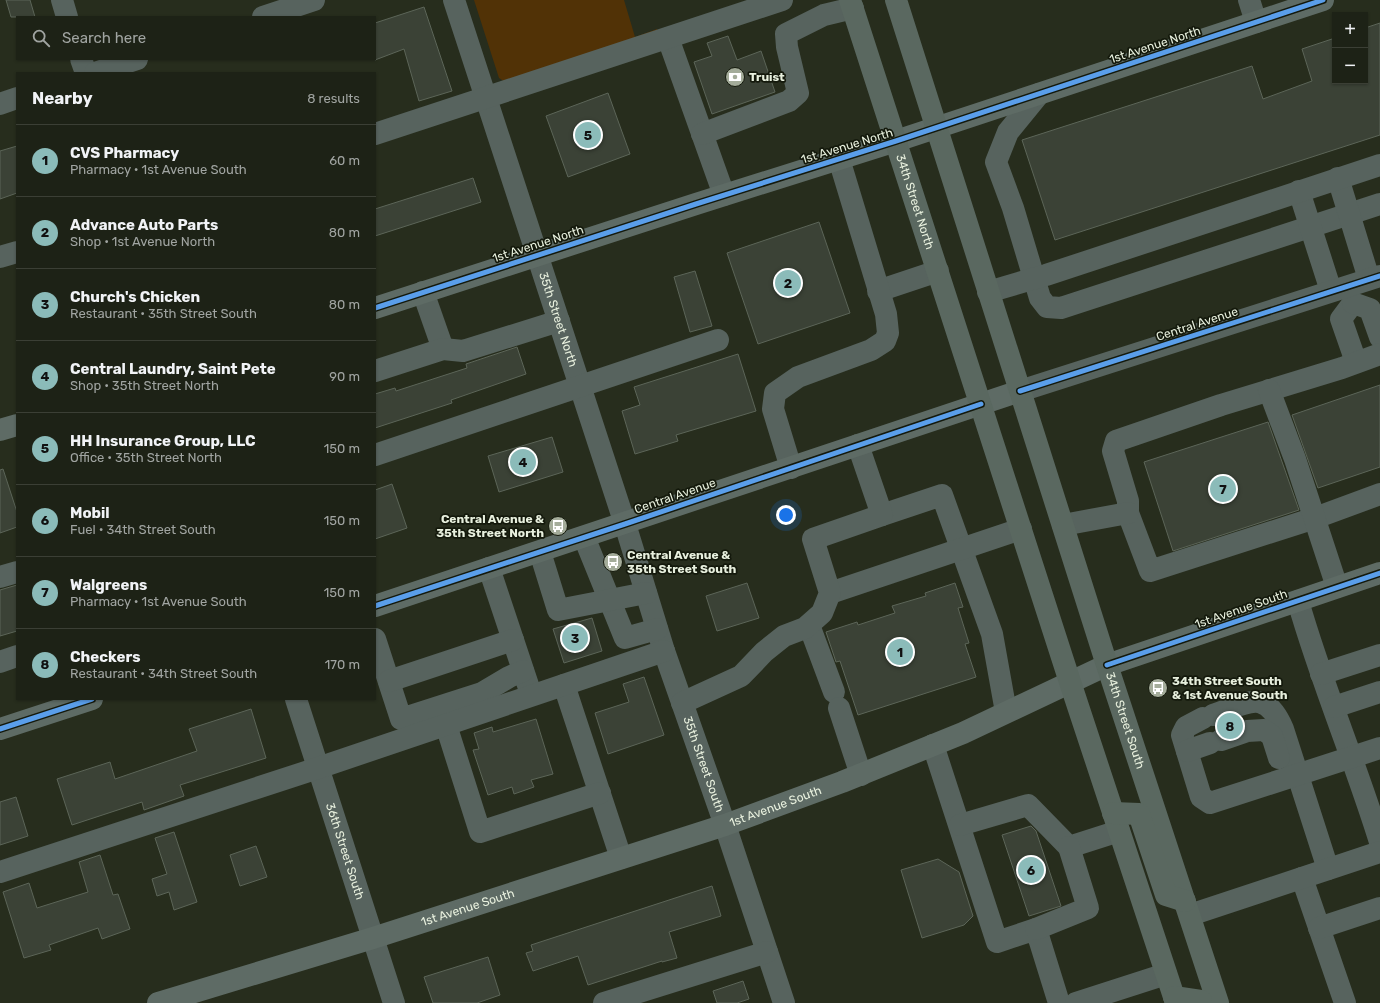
<!DOCTYPE html>
<meta charset="utf-8">
<style>
:root{--surface:#1d2216;--page:#2a2f23;--text:#f1f3f6;--muted:#a0a4a1;--line:#3b3f35;--accent:#8bbbb9}
body{margin:0;font-family:Rubik,sans-serif;background:var(--page);color:var(--text)}
.controls{position:absolute;right:12px;top:12px;display:grid;overflow:hidden;border-radius:0px;box-shadow:0 1px 3px #0004}
.controls button{width:36px;height:36px;display:grid;place-items:center;padding:0;border:0;border-bottom:1px solid var(--line);background:var(--surface);color:var(--text);font:20px sans-serif}
.you{position:absolute;left:786px;top:515px;width:14px;height:14px;margin:-10px;border:3px solid #fff;border-radius:50%;background:#1a73e8;box-shadow:0 0 0 6px #1a73e833}
.badge{display:grid;place-items:center;width:26px;height:26px;border-radius:50%;background:var(--accent);color:#111;font-size:13px;font-weight:700}
.pin{position:absolute;translate:-50% -50%;border:2px solid #fff;box-shadow:0 1px 4px #0006}
.list{margin:0;padding:0;list-style:none}
h2{display:flex;justify-content:space-between;align-items:center;height:52px;margin:0;padding:0 16px;font-size:17px}
h2 small{font-size:13px;font-weight:400;color:var(--muted)}
.list li{display:grid;grid-template-columns:26px 1fr auto;gap:12px;align-items:center;box-sizing:border-box;height:72px;padding:0 16px;border-top:1px solid var(--line)}
.list b{display:block;font-size:15px;white-space:nowrap}
.list p{margin:0;font-size:13px;white-space:nowrap;color:var(--muted)}
.list em{font-size:13px;font-style:normal;color:var(--muted)}
.icon{flex:none;width:22px;height:22px;fill:none;stroke:currentColor;stroke-width:2;stroke-linecap:round;stroke-linejoin:round}
.map{position:relative;flex:none;width:1380px;height:1003px;overflow:hidden}
.search{position:absolute;background:var(--surface);box-shadow:0 1px 3px #0004;left:16px;top:16px;width:360px;height:44px;display:flex;align-items:center;gap:10px;box-sizing:border-box;padding:0 14px;border-radius:0px;color:var(--muted);font-size:15px}
.panel{position:absolute;background:var(--surface);box-shadow:0 1px 3px #0004;left:16px;top:72px;width:360px;height:628px;border-radius:0px}
.map>svg:first-child{display:block}
</style>
<div class="map">
<svg width="1380" height="1003" viewBox="0 0 1380 1003">
<rect width="100%" height="100%" fill="#272d1d"/>
<path fill="#513206" d="M474,0H624L635,37L657,29L658,34L505,82L499,78Z"/>
<path fill="#3b4236" stroke="#5c6558" d="M6,0H30L35,17H11Z
M424,7L452,91L419,101L404,49L375,60V23Z
M1380,23V135L1055,240L1022,140L1252,66L1263,99L1312,81L1302,49L1335,38V81H1365V28Z
M728,36L737,60L761,51L775,92L712,114L694,62L712,56L707,43Z
M608,93L630,154L568,177L546,116Z
M17,146V193L0,199V151Z
M473,178L481,202L375,236V209Z
M819,222L850,313L758,344L727,253Z
M695,271L712,326L690,332L674,277Z
M517,347L526,374L451,400L452,403L375,428V394L395,388L396,391L467,368L466,364Z
M738,354L756,411L676,435L678,441L635,454L622,411L640,405L634,387Z
M1380,385V467L1318,488L1292,415Z
M1268,422L1299,510L1173,551L1144,462Z
M552,437L563,472L499,492L488,456Z
M3,469L17,512V527L0,533V470Z
M392,484L407,528L375,539V490Z
M747,583L759,618L717,631L706,596Z
M955,583L963,607L958,608L969,643L965,644L976,677L858,715L840,661L836,662L826,632L857,622L858,625L895,613L892,606L926,596L925,593Z
M17,585V631L0,636V590Z
M592,618L602,651L564,663L553,629Z
M644,677L664,735L608,754L595,713L629,702L623,684Z
M251,709L266,758L180,785L184,796L144,810L142,802L72,825L57,779L110,762L115,779L197,751L189,729Z
M536,719L553,774L531,780L534,787L514,794L512,787L488,795L473,750L479,749L474,733L492,727L493,732Z
M16,797L28,836L0,845V802Z
M1031,826L1036,831L1061,906L1029,916L1002,835Z
M174,832L197,902L174,910L169,892L157,896L152,879L167,874L155,838Z
M256,846L267,877L240,886L230,855Z
M100,855L113,895L118,894L130,929L102,939L98,928L49,945L51,950L24,958L3,892L29,883L37,908L88,892L79,862Z
M938,859L959,872L973,916L964,925L922,938L901,870Z
M712,886L721,916L669,932L677,958L662,962V961L588,985L578,956L533,971L526,953L533,951L531,945Z
M488,957L500,995L477,1003H433L424,977Z
M743,981L749,999L737,1003H717L713,991Z"/>
<g fill="none" stroke-linecap="round" stroke-linejoin="round">
<g stroke="#57635e" stroke-width="22">
<path d="M62,0L67,17"/>
<path id="s1" d="M454,0L625,524L664,651L725,825L784,1003"/>
<path d="M1249,0L1256,22"/>
<path d="M263,17L314,0"/>
<path d="M668,38L724,195"/>
<path d="M81,59L86,73"/>
<path d="M95,73L137,59"/>
<path d="M1039,94L1008,132L996,162L1013,208L1040,298L1047,307L1061,308L1380,204"/>
<path d="M0,104L17,98"/>
<path d="M375,134L782,0"/>
<path d="M702,134L789,101L798,93L787,47L786,34L824,15L853,8"/>
<path d="M1338,178L1369,279"/>
<path d="M1299,191L1331,291"/>
<path d="M0,257L17,252"/>
<path d="M878,291L938,271"/>
<path d="M423,292L443,349"/>
<path d="M988,292L1046,275L1380,165"/>
<path d="M1353,303L1341,319L1356,362"/>
<path d="M1353,303L1370,309L1380,337"/>
<path d="M1380,354L1342,368L1221,405L1116,441L1113,451L1128,501V513L1150,571L1315,518L1380,494"/>
<path d="M375,371L443,349L463,351L559,321"/>
<path d="M1269,390L1295,459L1337,587"/>
<path d="M1020,391L1380,276"/>
<path d="M375,455L718,340"/>
<path d="M791,468L773,409L775,393L798,377L871,350L885,341L888,333L886,314L839,159"/>
<path d="M882,515L942,495L992,634L1006,712"/>
<path d="M1063,525L1128,513"/>
<path d="M584,537L625,638L657,629"/>
<path d="M540,552L558,610L646,593"/>
<path d="M489,568L528,685"/>
<path d="M0,577L17,572"/>
<path d="M830,593L1021,529"/>
<path d="M1298,601C1321,682 1355,761 1380,842"/>
<path d="M809,625L834,692"/>
<path d="M375,639L401,719L482,693L509,677L523,671"/>
<path d="M0,662L17,656"/>
<path d="M1321,674L1380,655"/>
<path d="M389,681L513,640"/>
<path d="M564,685L621,858"/>
<path id="s2" d="M296,699L394,1003"/>
<path d="M682,703L741,676L764,652L784,636L805,628L822,613L830,593L813,539L882,515L858,445"/>
<path d="M1334,707L1380,692"/>
<path d="M839,708L861,775"/>
<path d="M1213,715C1248,703 1265,687 1283,729L1328,869"/>
<path d="M1203,718L1186,727L1182,735L1201,797L1210,803L1380,748"/>
<path d="M446,725L480,832L600,793"/>
<path d="M1221,740L1247,731L1264,730L1272,736L1279,758"/>
<path d="M933,745L997,942L1036,929L1059,1003"/>
<path d="M1187,751L1210,743"/>
<path d="M960,825L1028,805L1069,847L1119,831"/>
<path d="M0,872L318,768L664,651"/>
<path d="M1302,878L1345,1003"/>
<path d="M1190,915L1380,852"/>
<path d="M1319,928L1380,908"/>
<path d="M1036,929L1088,908L1069,847"/>
<path d="M604,1003L767,952"/>
<path d="M1076,1003L1166,974"/>
</g>
<g stroke="#5e6b65" stroke-width="22">
<path d="M375,308L696,204L896,141L1323,0"/>
<path d="M0,430L17,425"/>
<path d="M375,606L1020,391"/>
<path d="M0,729L92,699"/>
<path id="s3" d="M158,1003L373,938L725,825L842,782L963,733L1107,665L1380,573"/>
</g>
<g stroke="#5a6860" stroke-width="22">
<path id="s4" d="M850,0L1070,682L1176,1003"/>
<path id="s5" d="M896,0L1107,665L1218,1003"/>
<path d="M1113,813L1139,814L1166,895L1185,901"/>
<path d="M1174,997L1201,1001V1003"/>
</g>
<defs>
<path id="cycleway" d="M375,308L696,204L896,141L1323,0
M1020,391L1380,276
M375,606L625,524L981,404
M1107,665L1380,573
M0,729L92,699"/>
</defs>
<use href="#cycleway" stroke="#14190c" stroke-width="8"/>
<use href="#cycleway" stroke="#5a9eea" stroke-width="5"/>
</g>
<defs>
<symbol id="bank-disc" viewBox="-11 -11 22 22"><circle r="9.5" fill="#a4ac9a" stroke="#14190c"/><path d="M-6-4H6V4H-6ZM0-2.3a2.3 2.3 0 1 0 0 4.6a2.3 2.3 0 1 0 0-4.6Z" fill="#fff"/></symbol>
<symbol id="bus-disc" viewBox="-11 -11 22 22"><circle r="9.5" fill="#a4ac9a" stroke="#14190c"/><path d="M-5-6H5V4H4V6H2V4H-2V6H-4V4H-5ZM-3.5-4V0h7V-4ZM-3.5 1.2v1.5H-2V1.2ZM2 1.2v1.5H3.5V1.2Z" fill="#fff"/></symbol>
</defs>
<g fill-rule="evenodd">
<use href="#bank-disc" x="724" y="66" width="22" height="22"/>
<use href="#bus-disc" x="547" y="515" width="22" height="22"/>
<use href="#bus-disc" x="602" y="551" width="22" height="22"/>
<use href="#bus-disc" x="1147" y="677" width="22" height="22"/>
</g>
<g text-anchor="middle" stroke-width="3.5" stroke-linejoin="round" paint-order="stroke">
<g font-size="12" fill="#e8f0de" stroke="#14190c">
<text transform="translate(1155 45) rotate(-18)" y="4">1st Avenue North</text>
<text transform="translate(847 146) rotate(-17)" y="4">1st Avenue North</text>
<text dy="4" stroke="none"><textPath href="#s4" startOffset="212">34th Street North</textPath></text>
<text transform="translate(538 244) rotate(-18)" y="4">1st Avenue North</text>
<text dy="4" stroke="none"><textPath href="#s1" startOffset="336">35th Street North</textPath></text>
<text transform="translate(1197 324) rotate(-18)" y="4">Central Avenue</text>
<text transform="translate(675 496) rotate(-19)" y="4">Central Avenue</text>
<text transform="translate(1241 609) rotate(-19)" y="4">1st Avenue South</text>
<text dy="4" stroke="none"><textPath href="#s5" startOffset="756">34th Street South</textPath></text>
<text dy="4" stroke="none"><textPath href="#s1" startOffset="804">35th Street South</textPath></text>
<text dy="4" stroke="none"><textPath href="#s3" startOffset="648">1st Avenue South</textPath></text>
<text dy="4" stroke="none"><textPath href="#s2" startOffset="160">36th Street South</textPath></text>
<text dy="4" stroke="none"><textPath href="#s3" startOffset="324">1st Avenue South</textPath></text>
</g>
<g font-size="12" font-weight="bold" fill="#e8f0de" stroke="#14190c" text-anchor="start">
<text x="749" y="81">Truist</text>
<text x="544" y="523" text-anchor="end">Central Avenue &amp;<tspan x="544" dy="14">35th Street North</tspan></text>
<text x="627" y="559">Central Avenue &amp;<tspan x="627" dy="14">35th Street South</tspan></text>
<text x="1172" y="685">34th Street South<tspan x="1172" dy="14">&amp; 1st Avenue South</tspan></text>
</g>
</g>
</svg>
<div class="controls">
<button>+</button>
<button>−</button>
</div>
<div class="you"></div>
<div class="pin badge" style="left:900px;top:652px">1</div>
<div class="pin badge" style="left:788px;top:283px">2</div>
<div class="pin badge" style="left:575px;top:638px">3</div>
<div class="pin badge" style="left:523px;top:462px">4</div>
<div class="pin badge" style="left:588px;top:135px">5</div>
<div class="pin badge" style="left:1031px;top:870px">6</div>
<div class="pin badge" style="left:1223px;top:489px">7</div>
<div class="pin badge" style="left:1230px;top:726px">8</div>
<div class="search"><svg class="icon" aria-label="search" viewBox="0 0 24 24"><circle cx="10" cy="10" r="6"/><path d="M15 15l6 6"/></svg>Search here</div>
<section class="panel">
<h2>Nearby<small>8 results</small></h2>
<ul class="list">
<li><span class="badge">1</span><div><b>CVS Pharmacy</b><p>Pharmacy · 1st Avenue South</p></div><em>60 m</em></li>
<li><span class="badge">2</span><div><b>Advance Auto Parts</b><p>Shop · 1st Avenue North</p></div><em>80 m</em></li>
<li><span class="badge">3</span><div><b>Church's Chicken</b><p>Restaurant · 35th Street South</p></div><em>80 m</em></li>
<li><span class="badge">4</span><div><b>Central Laundry, Saint Pete</b><p>Shop · 35th Street North</p></div><em>90 m</em></li>
<li><span class="badge">5</span><div><b>HH Insurance Group, LLC</b><p>Office · 35th Street North</p></div><em>150 m</em></li>
<li><span class="badge">6</span><div><b>Mobil</b><p>Fuel · 34th Street South</p></div><em>150 m</em></li>
<li><span class="badge">7</span><div><b>Walgreens</b><p>Pharmacy · 1st Avenue South</p></div><em>150 m</em></li>
<li><span class="badge">8</span><div><b>Checkers</b><p>Restaurant · 34th Street South</p></div><em>170 m</em></li>
</ul>
</section>
</div>
